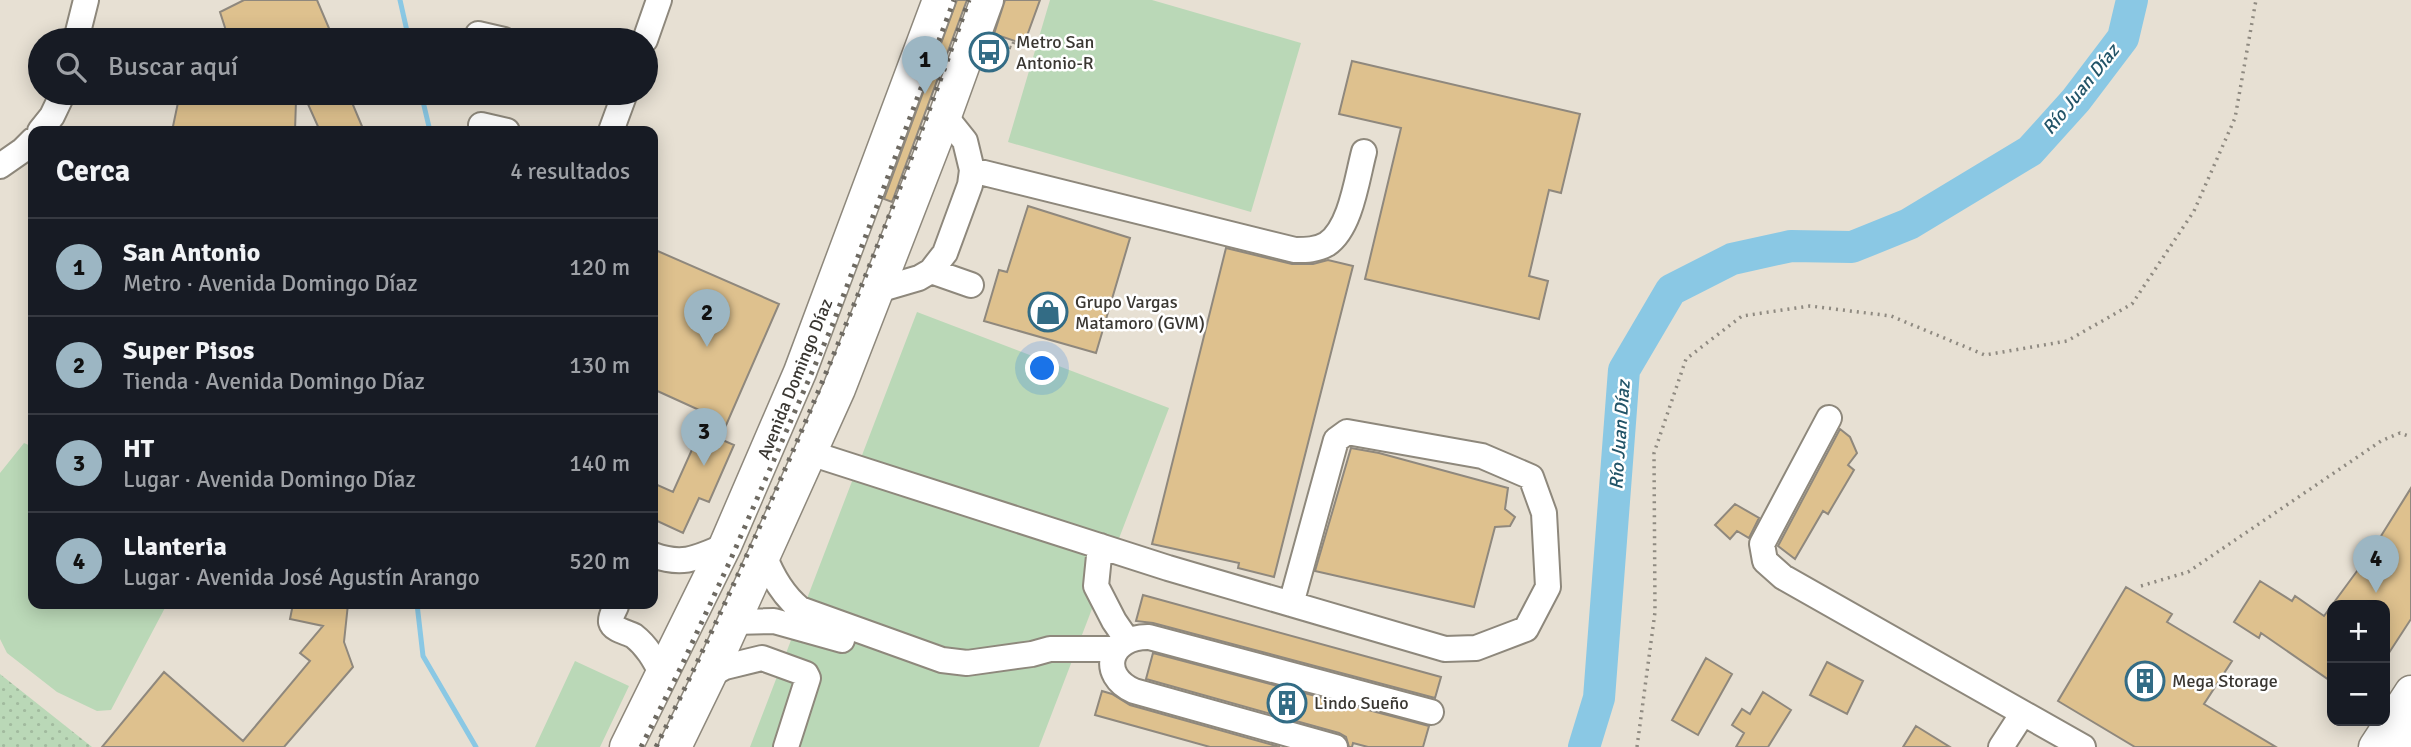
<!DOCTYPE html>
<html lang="es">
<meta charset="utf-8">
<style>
:root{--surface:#171b24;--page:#242831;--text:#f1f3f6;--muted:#9ea1a6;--line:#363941;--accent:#9cb6c3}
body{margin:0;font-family:Signika,sans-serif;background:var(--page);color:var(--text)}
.controls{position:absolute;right:21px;bottom:21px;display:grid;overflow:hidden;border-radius:14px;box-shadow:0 4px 18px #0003}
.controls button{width:63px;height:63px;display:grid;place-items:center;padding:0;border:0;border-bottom:2px solid var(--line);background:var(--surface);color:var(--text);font:35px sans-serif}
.you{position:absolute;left:1043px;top:369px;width:24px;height:24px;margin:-18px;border:5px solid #fff;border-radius:50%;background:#1a73e8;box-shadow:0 0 0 10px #1a73e833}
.badge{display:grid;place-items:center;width:46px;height:46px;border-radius:50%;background:var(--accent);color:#111;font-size:23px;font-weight:700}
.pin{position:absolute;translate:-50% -58px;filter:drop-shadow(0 2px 4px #0008)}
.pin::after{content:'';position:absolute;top:37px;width:24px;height:21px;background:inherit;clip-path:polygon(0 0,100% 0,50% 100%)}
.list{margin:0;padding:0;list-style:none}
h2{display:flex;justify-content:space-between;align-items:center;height:91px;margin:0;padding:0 28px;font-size:30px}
h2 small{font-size:23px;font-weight:400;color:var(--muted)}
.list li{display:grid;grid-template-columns:46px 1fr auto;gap:21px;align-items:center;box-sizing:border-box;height:98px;padding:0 28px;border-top:2px solid var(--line)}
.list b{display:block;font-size:26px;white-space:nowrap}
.list p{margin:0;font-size:23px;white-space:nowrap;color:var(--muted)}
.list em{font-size:23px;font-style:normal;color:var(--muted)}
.icon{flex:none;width:38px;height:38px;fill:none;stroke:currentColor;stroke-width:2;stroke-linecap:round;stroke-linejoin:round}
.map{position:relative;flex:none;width:2411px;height:747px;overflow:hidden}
.search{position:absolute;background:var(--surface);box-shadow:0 4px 18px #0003;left:28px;top:28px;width:630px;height:77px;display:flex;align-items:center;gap:18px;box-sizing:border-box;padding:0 24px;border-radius:38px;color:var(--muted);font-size:26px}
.panel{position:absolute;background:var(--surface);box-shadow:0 4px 18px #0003;left:28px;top:126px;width:630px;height:483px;border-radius:14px}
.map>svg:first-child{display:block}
</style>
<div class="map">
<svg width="2411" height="747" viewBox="0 0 2411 747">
<defs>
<pattern id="park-dots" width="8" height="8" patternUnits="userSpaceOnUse" patternTransform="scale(1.75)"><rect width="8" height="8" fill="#bad8b7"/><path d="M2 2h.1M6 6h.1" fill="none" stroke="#a1ba9e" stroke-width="1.8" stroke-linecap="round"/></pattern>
</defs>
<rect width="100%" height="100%" fill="#e7e0d3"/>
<path fill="#bad8b7" d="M1050,0H1152L1301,43L1251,212L1008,142Z
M917,312L1169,408L1039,747H750Z
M24,443L33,447V604H167L111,710L97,711L57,692L7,653L0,639V473Z
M575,661L629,686L600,747H535Z"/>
<path fill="url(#park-dots)" d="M0,674L92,747H0Z"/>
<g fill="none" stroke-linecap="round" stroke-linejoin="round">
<path stroke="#8ac8e4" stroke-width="5" d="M400,0L409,40
M421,93L430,131
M417,604L423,656L476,747"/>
<path stroke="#8ac8e4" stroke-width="32" d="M1584,747L1599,698L1624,370L1671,290L1732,259L1791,246L1852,247L1909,224L2030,151L2076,100L2123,38L2132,0"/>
</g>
<path fill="#dec18e" stroke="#8f887d" stroke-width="2" d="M244,0H317L334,40H229L220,12Z
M957,0H967L892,202L884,199Z
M1005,0H1040L1024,44L994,34Z
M1352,61L1580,114L1561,193L1549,190L1529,276L1548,281L1539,319L1365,279L1401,128L1339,114Z
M180,93H264L296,100L295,131H172Z
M303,93H348L364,131H320Z
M1028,206L1130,238L1096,353L984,321L999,270L1007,272Z
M1226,248L1292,264H1313L1328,260L1353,266L1274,577L1238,568L1239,563L1152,544Z
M653,249L779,304L720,439L734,445L709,502L699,498L683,533L653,519V483L673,492L708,414L653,389Z
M1840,429L1850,437L1857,453L1848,465L1854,470L1828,514L1823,511L1795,559L1778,546Z
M1351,448L1379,453L1508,488L1505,509L1515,517L1510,526L1495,527L1474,607L1315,571Z
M2411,488V619L2385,659V605H2332V682L2261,633L2259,638L2234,622L2260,581L2292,601L2295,596L2324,616L2371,552Z
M1735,504L1759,518L1749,538L1737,531L1730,539L1715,525Z
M2126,587L2172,614L2167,622L2232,661L2204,704L2276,747H2135L2058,701Z
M1143,595L1441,677L1435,698L1153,623L1136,621Z
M293,604H348L344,642L353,667L284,747H102L164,672L243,741L310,661L300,653L323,626L290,619Z
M1153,653L1429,726L1423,747H1368L1353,743L1352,747H1349L1346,737L1339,733L1146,679Z
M1706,658L1732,674L1698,735L1672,720Z
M1827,662L1863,681L1847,714L1810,695Z
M1102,691L1112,694L1130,705L1280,747H1210L1095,715Z
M1763,692L1791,710L1768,747H1736L1744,733L1732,725L1742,709L1750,714Z
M1916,726L1950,747H1903Z"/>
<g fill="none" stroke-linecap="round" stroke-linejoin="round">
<defs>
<path id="minor" d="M478,34L504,40
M76,40L86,0
M645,40L659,0
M481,125L507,131
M40,131L52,116L63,93
M611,131L625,93
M0,166L23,150L33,140
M972,170L1295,250C1306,250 1317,250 1327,244C1351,228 1357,178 1364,152
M931,271L971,285
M878,290L919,278L931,271L945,253L970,185L972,170L965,141L945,116
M1829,418L1762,544L1765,561L1783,577L2083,747
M810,453L1168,568L1445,649L1476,648L1526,629L1548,587L1544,513L1531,477L1482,456L1347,432L1336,440L1291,604
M1100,546L1096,586L1114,621L1127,640
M653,555C683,566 697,558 725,546
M764,555C772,576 783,595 800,609L942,660L967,663L1032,654L1050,649H1117
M616,606C614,611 610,617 611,622C613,630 627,632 634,636C648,647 655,661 663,676
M734,622L774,621L842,640
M710,675L725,667L762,658L806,674L808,678L786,747
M1335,747L1134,691C1098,675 1109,636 1149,637L1431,712
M2001,747L2023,713"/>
<path id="major" d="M626,747L725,546L800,372L939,0
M675,747L710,675L839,389L945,116L987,0
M2375,747L2411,692
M2403,747L2411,734"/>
</defs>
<use href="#minor" stroke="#8e887c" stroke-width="28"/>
<use href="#major" stroke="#8e887c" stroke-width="35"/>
<path stroke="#8f8a81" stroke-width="3.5" stroke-dasharray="2 5" stroke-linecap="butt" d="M996,43L1012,48L1014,41
M2141,586L2188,572L2381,441L2400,433L2411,437
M1637,747L1655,612L1654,453L1686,359L1742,316L1810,306L1891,316L1985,355L2067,341L2132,304L2194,211L2235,118L2256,0"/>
<use href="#minor" stroke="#fff" stroke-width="24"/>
<use href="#major" stroke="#fff" stroke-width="32"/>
<path stroke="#6e6a62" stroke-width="5" stroke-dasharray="3.5 7" stroke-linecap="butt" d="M641,747L681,667L730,561L832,326L954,0
M656,747C776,505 879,255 969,0"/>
</g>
<defs>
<symbol id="bus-ring" viewBox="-11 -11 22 22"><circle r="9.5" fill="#fff" stroke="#336c85" stroke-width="1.5"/><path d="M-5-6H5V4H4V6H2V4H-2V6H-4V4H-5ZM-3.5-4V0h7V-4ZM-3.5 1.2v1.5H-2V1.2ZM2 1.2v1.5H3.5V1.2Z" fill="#336c85"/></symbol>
<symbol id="shop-ring" viewBox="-11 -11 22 22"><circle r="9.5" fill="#fff" stroke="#336c85" stroke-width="1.5"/><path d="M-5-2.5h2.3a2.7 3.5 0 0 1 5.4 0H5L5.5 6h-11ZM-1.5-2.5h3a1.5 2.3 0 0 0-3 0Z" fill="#336c85"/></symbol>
<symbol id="building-ring" viewBox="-11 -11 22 22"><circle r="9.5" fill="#fff" stroke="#336c85" stroke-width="1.5"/><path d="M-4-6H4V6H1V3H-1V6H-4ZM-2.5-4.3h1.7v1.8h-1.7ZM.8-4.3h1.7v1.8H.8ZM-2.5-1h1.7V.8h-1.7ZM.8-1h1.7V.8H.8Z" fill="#336c85"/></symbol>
</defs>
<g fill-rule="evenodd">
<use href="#bus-ring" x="967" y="30" width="44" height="44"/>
<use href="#shop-ring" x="1026" y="290" width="44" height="44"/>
<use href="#building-ring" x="2123" y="659" width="44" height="44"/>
<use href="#building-ring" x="1265" y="681" width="44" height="44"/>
</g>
<g text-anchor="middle" stroke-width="5" stroke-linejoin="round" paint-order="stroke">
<g font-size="18" fill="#3a3732" stroke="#fff" text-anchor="start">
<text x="1016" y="48">Metro San<tspan x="1016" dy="21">Antonio-R</tspan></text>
<text x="1075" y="308">Grupo Vargas<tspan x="1075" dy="21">Matamoro (GVM)</tspan></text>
<text x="2172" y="687">Mega Storage</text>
<text x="1314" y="709">Lindo Sueño</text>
</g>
<g font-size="18" fill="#3a3732" stroke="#fff">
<text transform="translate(795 379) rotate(-68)" y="6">Avenida Domingo Díaz</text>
</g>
<g font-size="19" font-style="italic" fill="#225468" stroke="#fff">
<text transform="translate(2080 89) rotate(-51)" y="7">Río Juan Díaz</text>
<text transform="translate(1619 435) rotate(-86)" y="7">Río Juan Díaz</text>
</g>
</g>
</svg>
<div class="controls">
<button>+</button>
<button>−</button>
</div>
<div class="you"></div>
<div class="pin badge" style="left:925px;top:94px">1</div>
<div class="pin badge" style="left:707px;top:347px">2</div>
<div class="pin badge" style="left:704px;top:466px">3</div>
<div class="pin badge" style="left:2376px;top:593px">4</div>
<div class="search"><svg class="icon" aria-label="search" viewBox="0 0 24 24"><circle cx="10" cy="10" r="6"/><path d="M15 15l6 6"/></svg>Buscar aquí</div>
<section class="panel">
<h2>Cerca<small>4 resultados</small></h2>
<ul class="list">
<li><span class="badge">1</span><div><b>San Antonio</b><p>Metro · Avenida Domingo Díaz</p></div><em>120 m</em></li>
<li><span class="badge">2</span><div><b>Super Pisos</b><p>Tienda · Avenida Domingo Díaz</p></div><em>130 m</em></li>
<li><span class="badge">3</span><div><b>HT</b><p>Lugar · Avenida Domingo Díaz</p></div><em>140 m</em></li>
<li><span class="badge">4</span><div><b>Llanteria</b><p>Lugar · Avenida José Agustín Arango</p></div><em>520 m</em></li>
</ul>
</section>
</div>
